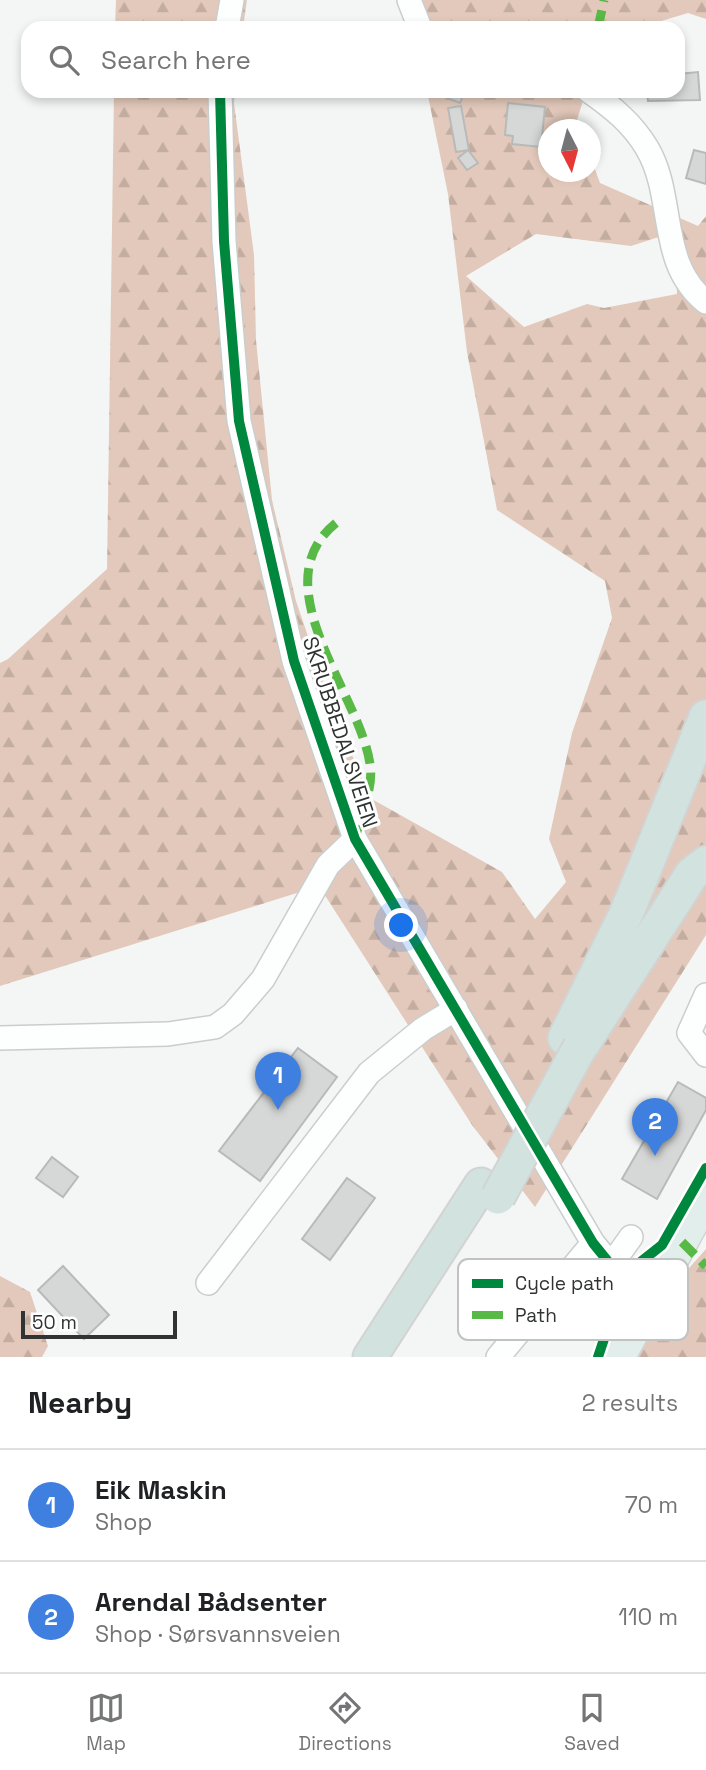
<!DOCTYPE html>
<meta charset="utf-8">
<style>
:root{--surface:#fff;--page:#f6f6f6;--text:#202124;--muted:#757577;--line:#e0e0e0;--accent:#757777}
body{margin:0;font-family:"Space Grotesk",sans-serif;background:var(--page);color:var(--text)}
.compass{position:absolute;left:538px;top:119px;width:63px;height:63px;border-radius:50%;background:var(--surface);box-shadow:0 4px 10px #0003;rotate:174deg}
.scale{position:absolute;left:21px;bottom:18px;width:156px;box-sizing:border-box;padding-left:7px;border:4px solid #313333;border-top:0;font-size:19px;line-height:24px;white-space:nowrap;color:#313333;-webkit-text-stroke:5px #fff;paint-order:stroke}
.you{position:absolute;left:402px;top:926px;width:24px;height:24px;margin:-18px;border:5px solid #fff;border-radius:50%;background:#1a73e8;box-shadow:0 0 0 10px #1a73e833}
.badge{display:grid;place-items:center;width:46px;height:46px;border-radius:50%;background:var(--accent);color:#fff;font-size:23px;font-weight:700}
.pin{position:absolute;translate:-50% -58px;filter:drop-shadow(0 2px 4px #0008)}
.pin::after{content:'';position:absolute;top:37px;width:24px;height:21px;background:inherit;clip-path:polygon(0 0,100% 0,50% 100%)}
.list{margin:0;padding:0;list-style:none}
h2{display:flex;justify-content:space-between;align-items:center;height:91px;margin:0;padding:0 28px;font-size:30px}
h2 small{font-size:23px;font-weight:400;color:var(--muted)}
.list li{display:grid;grid-template-columns:46px 1fr auto;gap:21px;align-items:center;box-sizing:border-box;height:112px;padding:0 28px;border-top:2px solid var(--line)}
.list b{display:block;font-size:26px;white-space:nowrap}
.list p{margin:0;font-size:23px;white-space:nowrap;color:var(--muted)}
.list em{font-size:23px;font-style:normal;color:var(--muted)}
.icon{flex:none;width:38px;height:38px;fill:none;stroke:currentColor;stroke-width:2;stroke-linecap:round;stroke-linejoin:round}
.map{position:relative;flex:none;width:706px;height:1357px;overflow:hidden}
.search{position:absolute;background:var(--surface);box-shadow:0 4px 10px #0003;left:21px;right:21px;top:21px;height:77px;display:flex;align-items:center;gap:18px;box-sizing:border-box;padding:0 24px;border-radius:21px;color:var(--muted);font-size:26px}
.sheet{height:315px;background:var(--surface)}
nav{display:flex;justify-content:space-around;align-items:center;box-sizing:border-box;height:98px;border-top:2px solid var(--line);background:var(--surface);font-size:19px;color:var(--muted)}
nav a{display:grid;justify-items:center;gap:4px}
nav .on{color:var(--accent)}
.map>svg:first-child{display:block}
</style>
<div class="map">
<svg width="706" height="1357" viewBox="0 0 706 1357">
<defs>
<pattern id="forest-firs" width="22" height="20" patternUnits="userSpaceOnUse" patternTransform="scale(1.75)"><rect width="22" height="20" fill="#e3c9bb"/><path d="M5 1l3.5 6h-7zM16 11l3.5 6h-7z" fill="#c3ada1"/></pattern>
</defs>
<rect width="100%" height="100%" fill="#f3f6f5"/>
<path fill="url(#forest-firs)" fill-rule="evenodd" d="M116,0H247L243,28H115Z
M405,0H706V19L688,13L638,28H413Z
M114,91H235L234,103L254,255L256,340L272,500L296,601L332,707L370,798L502,872L535,919L566,882L549,839L572,733L612,618L605,581L497,510L467,352L448,194L427,91H586L577,120L580,129L548,130V172H590L591,158L600,183L698,226L706,216V935L535,1207L472,1125L319,886L0,986V663L8,659L107,569ZM674,232L677,294L604,308L587,304L524,327L466,276L536,234L631,246Z
M706,1249V1357H616L620,1346Z
M0,1276L30,1292L48,1346L42,1357H0Z"/>
<path fill="#d6d8d7" stroke="#b8baba" stroke-width="2" d="M698,72L700,100L648,101L647,93L639,94V91H678V74Z
M450,91H465L460,103L447,98Z
M508,103L545,107L541,147L512,144L513,136L505,135Z
M461,106L469,150L456,152L448,108Z
M468,150L478,163L467,170L458,158Z
M694,150L706,153V184L686,178Z
M298,1048L337,1077L260,1181L219,1151Z
M678,1082L706,1098V1110L657,1199L622,1179Z
M52,1157L78,1177L63,1197L36,1178Z
M347,1178L375,1198L330,1260L302,1239Z
M63,1266L109,1315L84,1339L38,1290Z"/>
<g fill="none" stroke-linecap="round" stroke-linejoin="round">
<defs>
<path id="minor" d="M409,0L420,28
M227,28L232,0
M220,91L224,241L239,421L294,661L355,839L593,1243L645,1307
M589,91C612,107 632,123 647,148C676,197 657,263 706,302
M706,995L689,1033L706,1055
M0,1038L168,1034L215,1027L233,1014L263,979L328,865L355,839
M611,1265L631,1237
M208,1283L369,1073L423,1029L456,1009
M498,1357L593,1243"/>
<path id="major" d="M620,1357L706,1199"/>
<path id="highway" d="M565,1038L627,912L706,717
M582,1045L692,874L706,863
M370,1357L481,1185"/>
</defs>
<use href="#minor" stroke="#cbcdcd" stroke-width="26"/>
<use href="#major" stroke="#d2d3d2" stroke-width="33"/>
<use href="#highway" stroke="#d2d3d2" stroke-width="37"/>
<use href="#minor" stroke="#fdfefe" stroke-width="23"/>
<use href="#major" stroke="#e2eeeb" stroke-width="30"/>
<use href="#highway" stroke="#d1e2df" stroke-width="33"/>
<defs>
<path id="highway-bridge" d="M498,1197L580,1047"/>
</defs>
<use href="#highway-bridge" stroke="#d2d3d2" stroke-width="37" stroke-linecap="butt"/>
<use href="#highway-bridge" stroke="#d1e2df" stroke-width="33"/>
<path stroke="#58b947" stroke-width="9" stroke-dasharray="18 9" stroke-linecap="butt" d="M598,28L604,0
M336,523C260,584 360,694 370,764C374,789 361,811 356,836
M682,1242L706,1266"/>
<defs>
<path id="cycleway" d="M220,91L224,241L239,421L294,661L355,839L593,1243L645,1307
M598,1357L610,1321L638,1264L662,1245L706,1168"/>
</defs>
<use href="#cycleway" stroke="#fff" stroke-width="15"/>
<use href="#cycleway" stroke="#00873e" stroke-width="10"/>
</g>
<g text-anchor="middle" stroke-width="6" stroke-linejoin="round" paint-order="stroke">
<g font-size="21" fill="#313333" stroke="#fff">
<text transform="translate(340 732) rotate(72)" y="7">SKRUBBEDALSVEIEN</text>
</g>
</g>
<rect x="458" y="1259" width="230" height="81" rx="10" fill="#fff" stroke="#c1c2c2" stroke-width="2"/>
<rect x="472" y="1279" width="31" height="9" fill="#00873e"/>
<rect x="472" y="1311" width="31" height="8" fill="#58b947"/>
<g font-size="19" fill="#313333">
<text x="515" y="1290">Cycle path</text>
<text x="515" y="1322">Path</text>
</g>
</svg>
<svg class="compass" viewBox="-18 -18 36 36"><path d="M0-13l5 13h-10z" fill="#e53935"/><path d="M0 13l5-13h-10z" fill="#757577"/></svg>
<div class="scale">50 m</div>
<div class="you"></div>
<div class="pin badge" style="left:278px;top:1110px;background:#3f7fe0">1</div>
<div class="pin badge" style="left:655px;top:1156px;background:#3f7fe0">2</div>
<div class="search"><svg class="icon" aria-label="search" viewBox="0 0 24 24"><circle cx="10" cy="10" r="6"/><path d="M15 15l6 6"/></svg>Search here</div>
</div>
<section class="sheet">
<h2>Nearby<small>2 results</small></h2>
<ul class="list">
<li><span class="badge" style="background:#3f7fe0">1</span><div><b>Eik Maskin</b><p>Shop</p></div><em>70 m</em></li>
<li><span class="badge" style="background:#3f7fe0">2</span><div><b>Arendal Bådsenter</b><p>Shop · Sørsvannsveien</p></div><em>110 m</em></li>
</ul>
</section>
<nav>
<a class="on"><svg class="icon" aria-label="map" viewBox="0 0 24 24"><path d="M3 6l6-2 6 2 6-2v14l-6 2-6-2-6 2zM9 4v14M15 6v14"/></svg>Map</a>
<a><svg class="icon" aria-label="directions" viewBox="0 0 24 24"><path d="M12 3l9 9-9 9-9-9zM9 14v-3h6M13 9l2 2-2 2"/></svg>Directions</a>
<a><svg class="icon" aria-label="saved" viewBox="0 0 24 24"><path d="M7 4h10v16l-5-4-5 4z"/></svg>Saved</a>
</nav>
